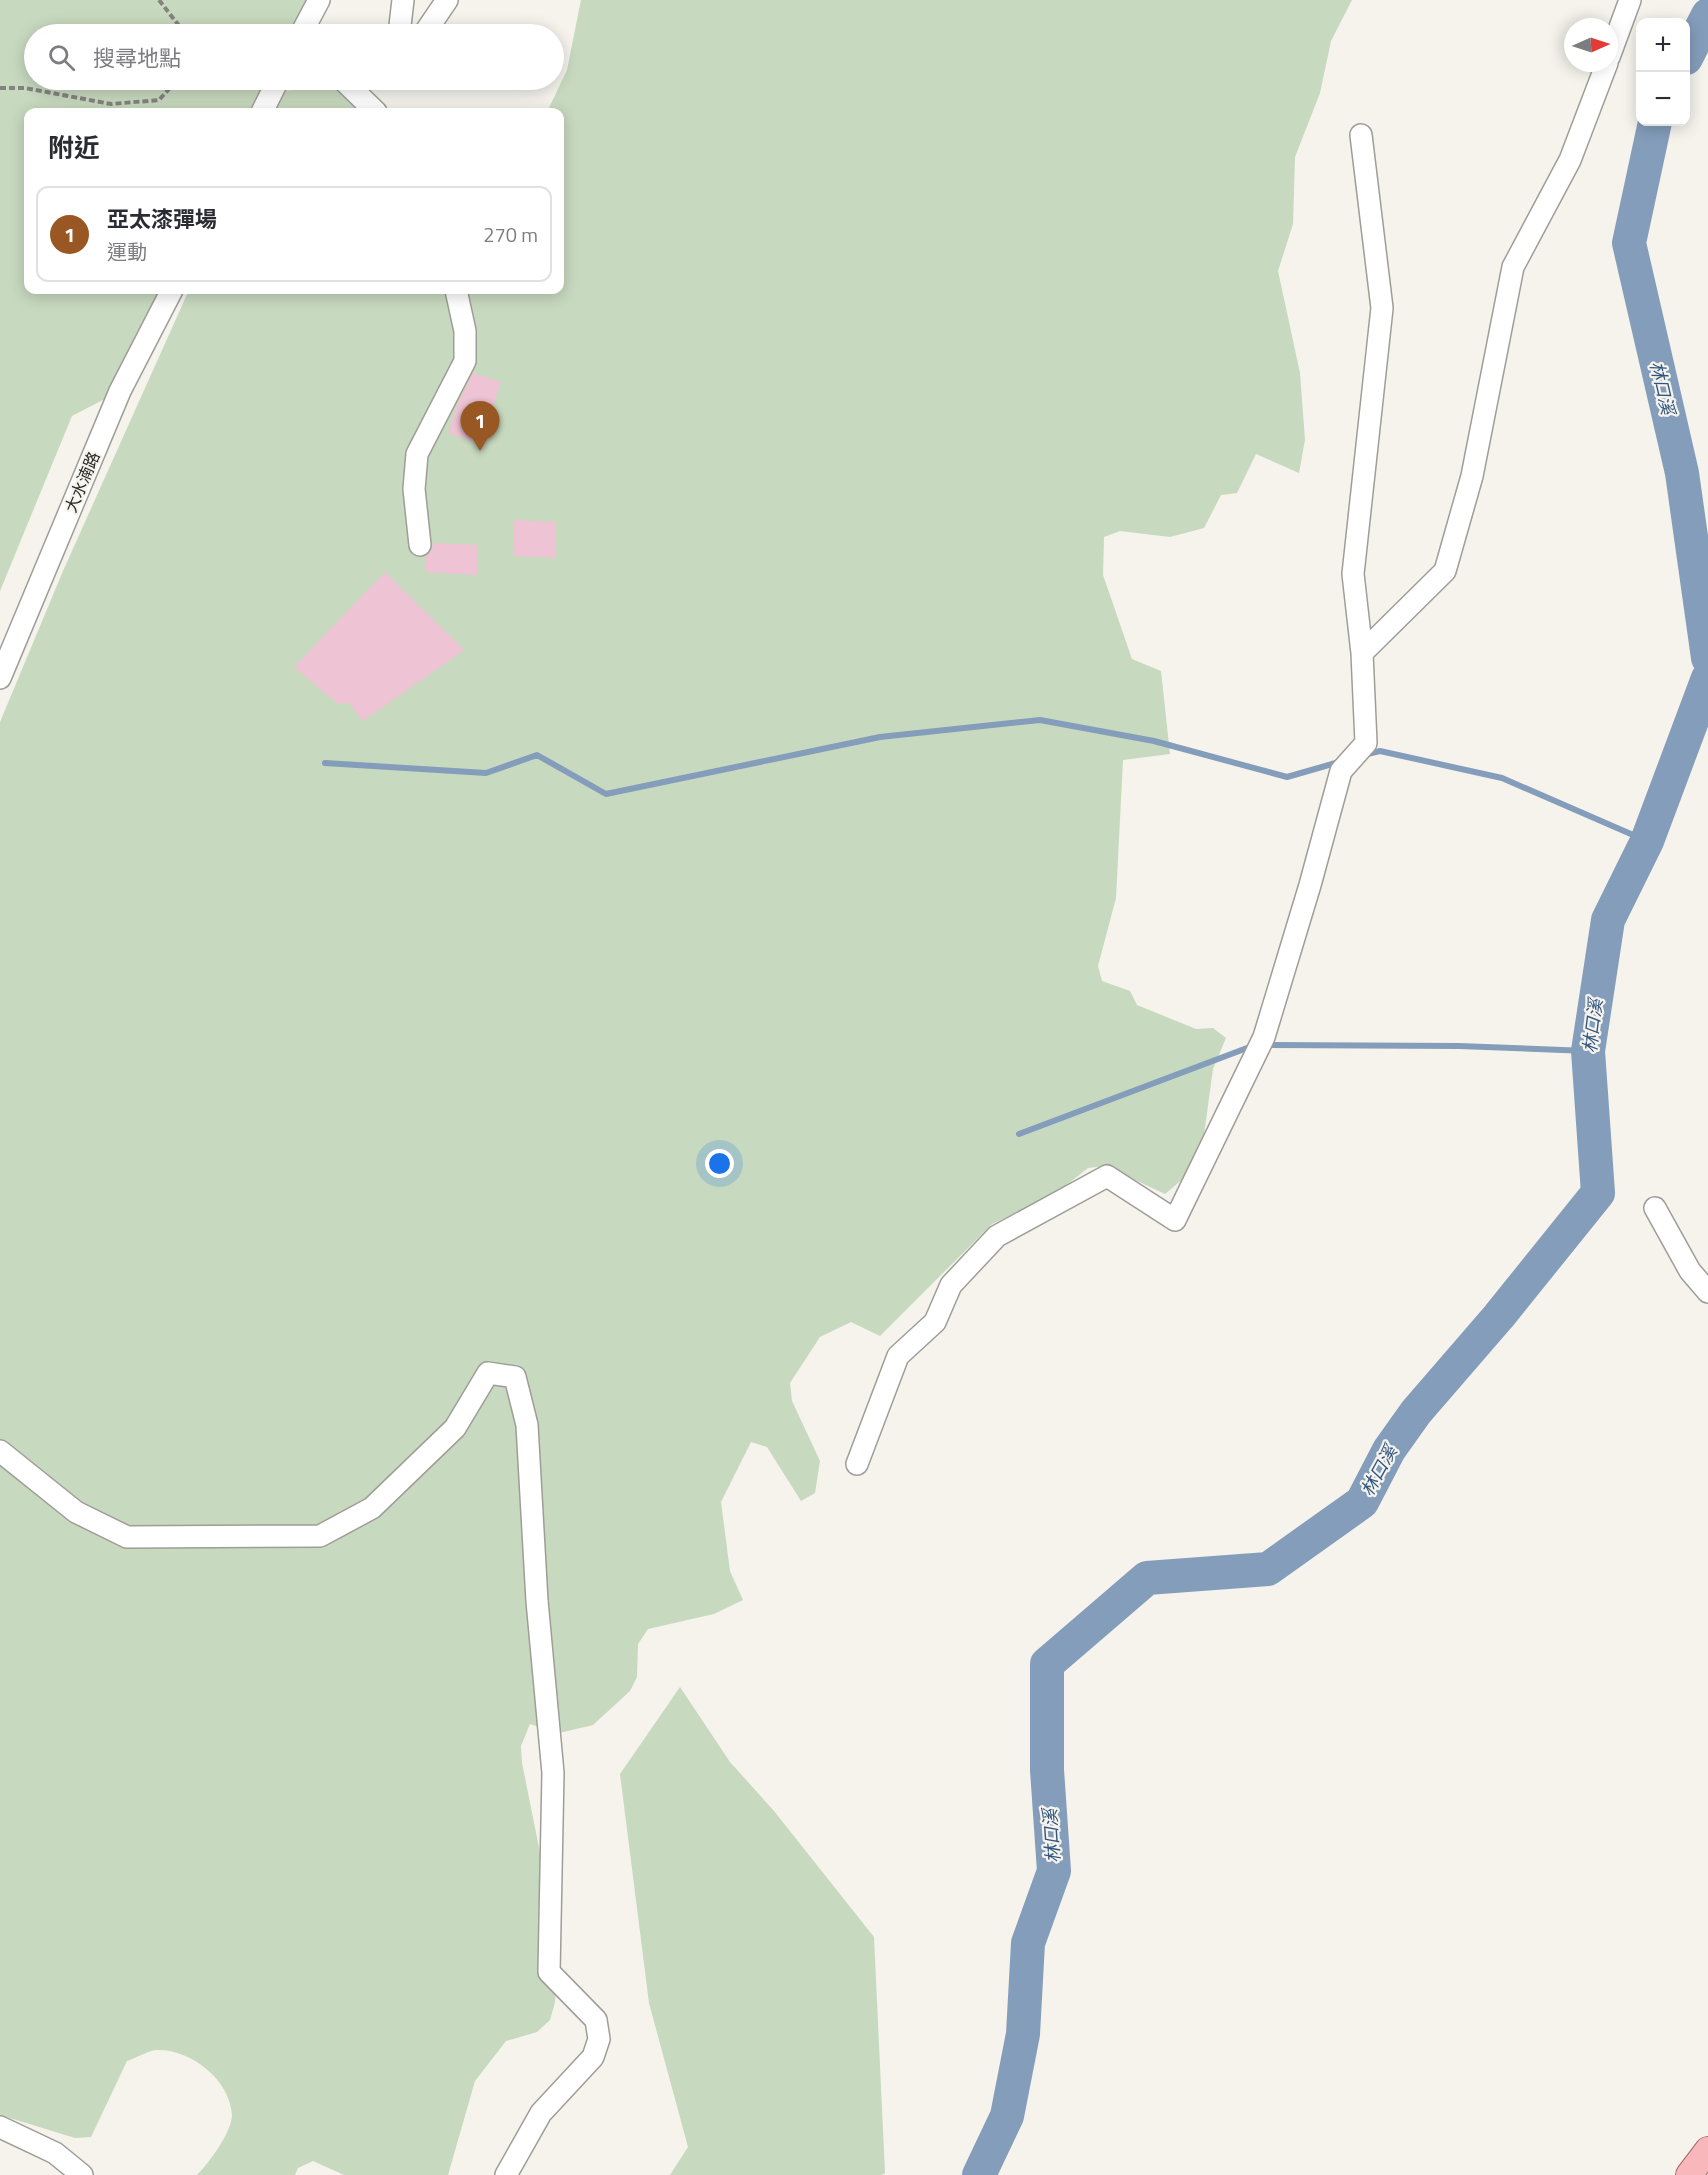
<!DOCTYPE html>
<html lang="zh-TW">
<meta charset="utf-8">
<style>
:root{--surface:#fff;--page:#f2f2f3;--text:#2b2b33;--muted:#7c7c81;--line:#e1e1e2;--accent:#995724}
body{margin:0;font-family:"Titillium Web","Noto Sans TC",sans-serif;background:var(--page);color:var(--text)}
.controls{position:absolute;right:18px;top:18px;display:grid;overflow:hidden;border-radius:12px;box-shadow:0 3px 15px #0003}
.controls button{width:54px;height:54px;display:grid;place-items:center;padding:0;border:0;border-bottom:2px solid var(--line);background:var(--surface);color:var(--text);font:30px sans-serif}
.compass{position:absolute;left:1564px;top:18px;width:54px;height:54px;border-radius:50%;background:var(--surface);box-shadow:0 3px 15px #0003;rotate:87deg}
.you{position:absolute;left:720px;top:1164px;width:21px;height:21px;margin:-15px;border:4px solid #fff;border-radius:50%;background:#1a73e8;box-shadow:0 0 0 9px #1a73e833}
.badge{display:grid;place-items:center;width:39px;height:39px;border-radius:50%;background:var(--accent);color:#fff;font-size:20px;font-weight:700}
.pin{position:absolute;translate:-50% -50px;filter:drop-shadow(0 2px 3px #0008)}
.pin::after{content:'';position:absolute;top:32px;width:21px;height:18px;background:inherit;clip-path:polygon(0 0,100% 0,50% 100%)}
.list{margin:0;padding:0;list-style:none}
h2{display:flex;justify-content:space-between;align-items:center;height:78px;margin:0;padding:0 24px;font-size:26px}
h2 small{font-size:20px;font-weight:400;color:var(--muted)}
.list li{display:grid;grid-template-columns:39px 1fr auto;gap:18px;align-items:center;box-sizing:border-box;height:96px;margin:0 12px 12px;padding:0 12px;border:2px solid var(--line);border-radius:12px}
.list b{display:block;font-size:22px;white-space:nowrap}
.list p{margin:0;font-size:20px;white-space:nowrap;color:var(--muted)}
.list em{font-size:20px;font-style:normal;color:var(--muted)}
.icon{flex:none;width:33px;height:33px;fill:none;stroke:currentColor;stroke-width:2;stroke-linecap:round;stroke-linejoin:round}
.map{position:relative;flex:none;width:1708px;height:2175px;overflow:hidden}
.search{position:absolute;background:var(--surface);box-shadow:0 3px 15px #0003;left:24px;top:24px;width:540px;height:66px;display:flex;align-items:center;gap:15px;box-sizing:border-box;padding:0 21px;border-radius:33px;color:var(--muted);font-size:22px}
.panel{position:absolute;background:var(--surface);box-shadow:0 3px 15px #0003;left:24px;top:108px;width:540px;height:186px;border-radius:12px}
.map>svg:first-child{display:block}
</style>
<div class="map">
<svg width="1708" height="2175" viewBox="0 0 1708 2175">
<rect width="100%" height="100%" fill="#f5f3ec"/>
<path fill="#c7d9bf" d="M0,0H319L301,34H34V80H278L262,112H28V290H172L120,391L72,416L0,591Z
M581,0H1352L1331,41L1320,93L1295,157L1293,224L1278,271L1300,373L1305,440L1299,473L1256,454L1237,493L1221,495L1204,528L1170,537L1120,531L1104,537L1103,575L1132,659L1161,671L1170,754L1123,760L1116,898L1098,966L1102,981L1130,991L1137,1005L1196,1029L1213,1028L1226,1038L1213,1069L1203,1142L1189,1174L1165,1194L1105,1166L1088,1168L1051,1197L992,1224L880,1336L851,1322L820,1337L790,1383L792,1401L820,1461L815,1493L801,1501L767,1447L751,1442L721,1502L730,1571L743,1600L714,1614L648,1629L638,1644L637,1677L630,1691L593,1725L559,1733L530,1724L521,1746L522,1763L559,1947L555,2002L550,2020L537,2032L506,2041L475,2081L448,2175H344L313,2161L298,2168L295,2175H197C209,2163 232,2132 232,2115C230,2080 192,2050 158,2050C149,2050 136,2058 127,2061L91,2137L75,2138L0,2115V722L63,571L189,290H560V112H547L567,70Z
M343,87L384,112H269L278,91Z
M680,1687L730,1762L774,1811L874,1937L885,2173L882,2175H670L688,2147L649,2003L620,1774Z"/>
<g fill="none" stroke-linecap="round" stroke-linejoin="round">
<path stroke="#849dbb" stroke-width="6" d="M1363,755L1380,751L1502,778L1647,841
M325,763L486,773L537,755L606,794L880,737L1040,720L1154,741L1287,777L1339,762
M1265,1045L1459,1046L1588,1051
M1019,1134L1255,1045"/>
<path stroke="#849dbb" stroke-width="34" d="M1686,58L1708,15
M1655,122L1629,243L1682,473L1708,658
M979,2175L1007,2116L1023,2034L1028,1943L1054,1871L1047,1770V1664L1147,1578L1268,1569L1362,1502L1389,1450L1416,1412L1499,1316L1598,1193L1588,1051L1608,920L1647,841L1708,678"/>
</g>
<path fill="#eec3d3" d="M473,373L501,382L481,444L448,433L458,403Z
M514,520L556,522L555,558L513,556Z
M433,543L478,545L477,575L425,572L426,556L431,551Z
M385,572L464,650L363,721L349,703L338,704L294,667Z"/>
<g fill="none" stroke-linecap="round" stroke-linejoin="round">
<defs>
<path id="minor" d="M301,34L319,0
M399,34L403,0
M424,34L447,0
M1609,57L1630,0
M343,80L376,112
M262,112L278,80
M1361,135L1382,308L1353,574L1362,653
M420,545L414,489L417,454L465,361V331L456,290
M0,678L120,391L172,290
M1655,1208L1690,1271L1708,1292
M0,1451L76,1512L127,1537L320,1536L372,1508L455,1428L488,1373L515,1377L527,1425L537,1601L553,1773L549,1972L596,2020L599,2039L593,2057L541,2113L506,2175
M857,1464L898,1356L935,1322L951,1285L997,1236L1107,1176L1175,1220L1264,1037L1310,885L1341,771L1366,743L1362,653L1445,571L1472,476L1513,267L1570,160L1607,63
M0,2127L55,2153L82,2175"/>
<path id="major" d="M1689,2175L1708,2150"/>
</defs>
<use href="#minor" stroke="#9f9d97" stroke-width="24"/>
<use href="#major" stroke="#ac6669" stroke-width="28"/>
<path stroke="#84837e" stroke-width="4" stroke-dasharray="6 3" stroke-linecap="butt" d="M159,0L180,27L182,34
M0,88H25L111,104L159,100L177,80"/>
<use href="#minor" stroke="#fff" stroke-width="21"/>
<use href="#major" stroke="#f8b8bb" stroke-width="26"/>
</g>
<g text-anchor="middle" stroke-width="4.5" stroke-linejoin="round" paint-order="stroke">
<g font-size="16" fill="#262523" stroke="#f5f3ec">
<text transform="translate(82 482) rotate(-67)" y="6">大水湳路</text>
</g>
<g font-size="18" font-style="italic" fill="#2f5580" stroke="#f5f3ec">
<text transform="translate(1662 388) rotate(77)" y="6">林口溪</text>
<text transform="translate(1593 1026) rotate(-83)" y="6">林口溪</text>
<text transform="translate(1379 1471) rotate(-61)" y="6">林口溪</text>
<text transform="translate(1052 1836) rotate(-94)" y="6">林口溪</text>
</g>
</g>
</svg>
<div class="controls">
<button>+</button>
<button>−</button>
</div>
<svg class="compass" viewBox="-18 -18 36 36"><path d="M0-13l5 13h-10z" fill="#e53935"/><path d="M0 13l5-13h-10z" fill="#7c7c81"/></svg>
<div class="you"></div>
<div class="pin badge" style="left:480px;top:451px">1</div>
<div class="search"><svg class="icon" aria-label="search" viewBox="0 0 24 24"><circle cx="10" cy="10" r="6"/><path d="M15 15l6 6"/></svg>搜尋地點</div>
<section class="panel">
<h2>附近<small></small></h2>
<ul class="list">
<li><span class="badge">1</span><div><b>亞太漆彈場</b><p>運動</p></div><em>270 m</em></li>
</ul>
</section>
</div>
